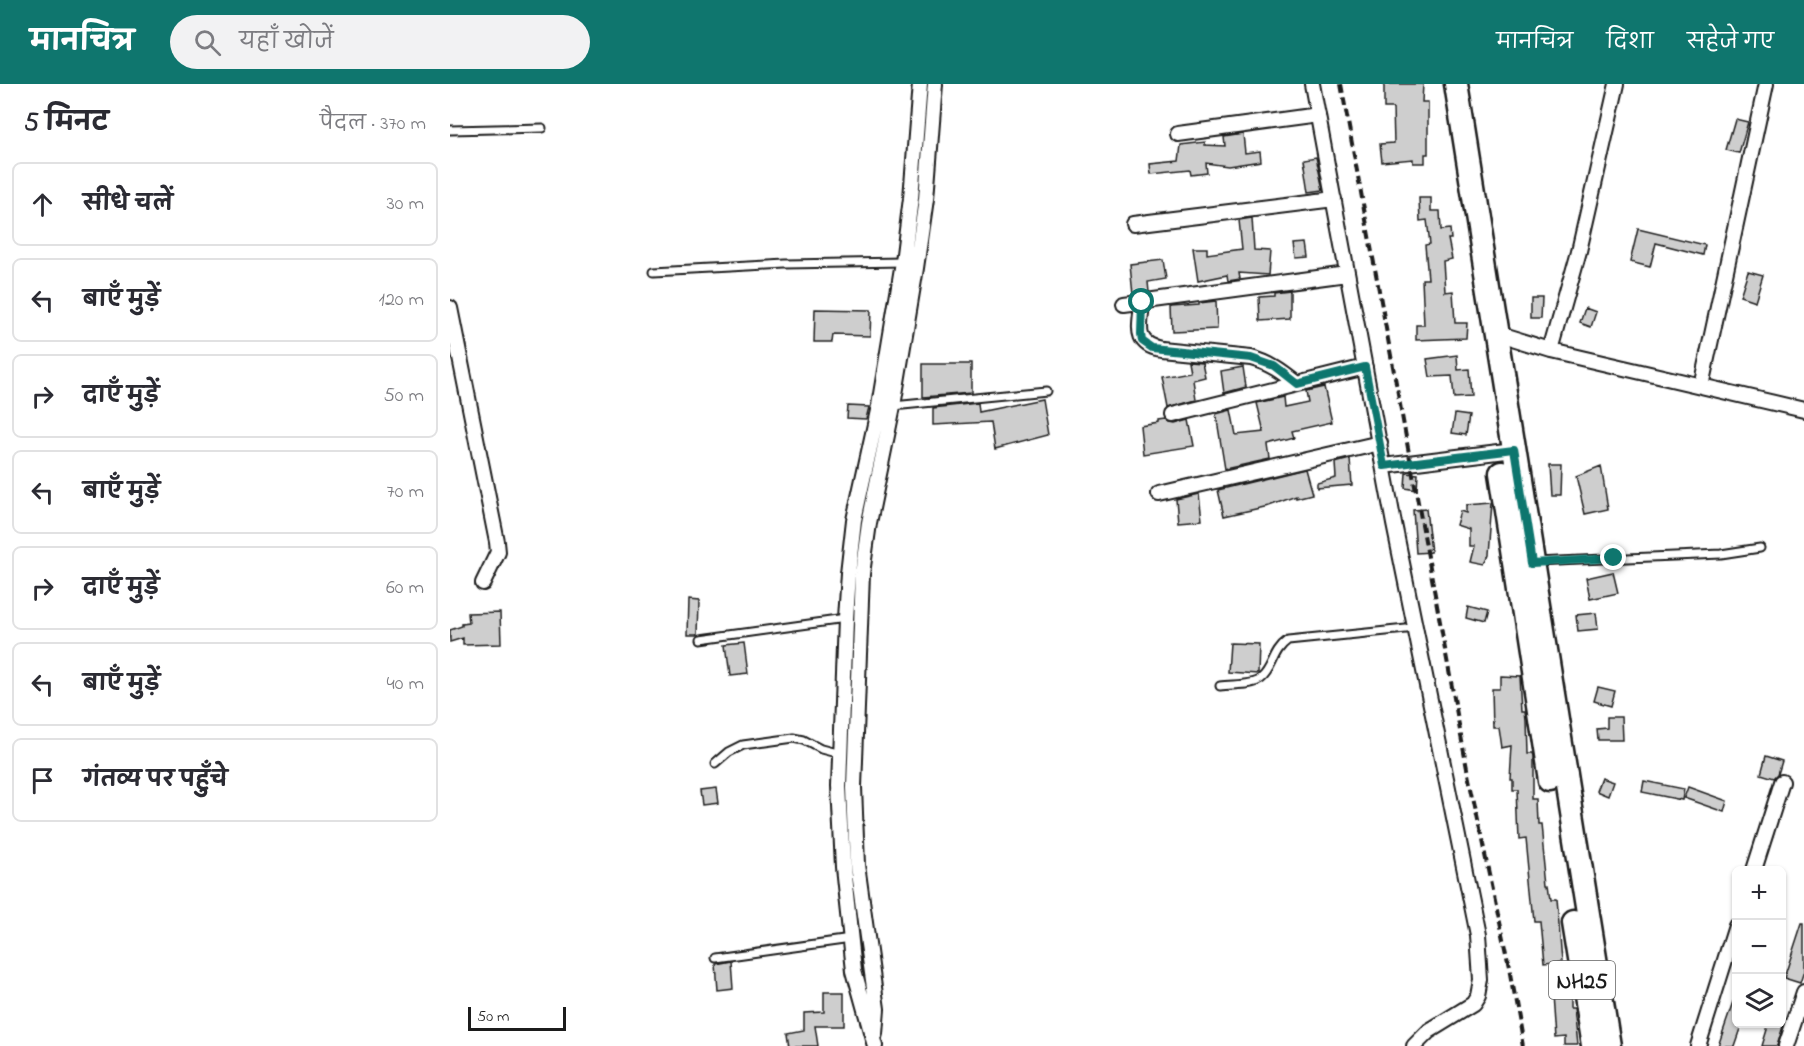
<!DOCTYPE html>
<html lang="hi">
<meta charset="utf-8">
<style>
:root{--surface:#fff;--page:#f2f2f3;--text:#2b2b33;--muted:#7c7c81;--line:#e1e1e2;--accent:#0f766e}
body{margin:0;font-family:"Indie Flower","Playpen Sans Deva",sans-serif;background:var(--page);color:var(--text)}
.controls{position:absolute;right:18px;bottom:18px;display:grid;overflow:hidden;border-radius:9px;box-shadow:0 2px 4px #0004}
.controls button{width:54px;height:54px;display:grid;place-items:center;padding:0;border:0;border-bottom:2px solid var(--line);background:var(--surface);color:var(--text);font:30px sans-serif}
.scale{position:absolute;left:18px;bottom:15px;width:98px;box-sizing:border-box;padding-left:6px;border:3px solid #1c1c1c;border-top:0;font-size:16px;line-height:21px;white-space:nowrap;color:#1c1c1c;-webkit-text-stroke:4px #fff;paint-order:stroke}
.stop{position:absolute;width:18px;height:18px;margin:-14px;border:4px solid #0f766e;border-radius:50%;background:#fff}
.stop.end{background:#0f766e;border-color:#fff;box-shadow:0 2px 6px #0008}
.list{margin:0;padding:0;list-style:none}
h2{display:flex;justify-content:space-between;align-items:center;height:78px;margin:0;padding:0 24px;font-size:26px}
h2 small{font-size:20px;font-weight:400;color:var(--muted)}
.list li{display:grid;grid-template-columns:39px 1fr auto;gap:18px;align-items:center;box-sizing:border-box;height:84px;margin:0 12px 12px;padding:0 12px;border:2px solid var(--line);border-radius:9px}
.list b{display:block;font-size:22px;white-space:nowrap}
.list em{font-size:20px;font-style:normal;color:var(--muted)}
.icon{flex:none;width:33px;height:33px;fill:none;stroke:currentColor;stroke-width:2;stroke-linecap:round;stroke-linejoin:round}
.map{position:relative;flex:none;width:1354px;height:962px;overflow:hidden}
header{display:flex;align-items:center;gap:36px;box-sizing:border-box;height:84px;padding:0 30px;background:var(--accent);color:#fff}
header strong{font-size:28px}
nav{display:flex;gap:33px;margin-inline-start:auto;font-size:21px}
.search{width:420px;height:54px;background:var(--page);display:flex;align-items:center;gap:15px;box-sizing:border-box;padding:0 21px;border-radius:33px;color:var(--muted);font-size:22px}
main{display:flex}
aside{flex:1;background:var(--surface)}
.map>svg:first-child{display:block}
</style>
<header>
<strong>मानचित्र</strong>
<div class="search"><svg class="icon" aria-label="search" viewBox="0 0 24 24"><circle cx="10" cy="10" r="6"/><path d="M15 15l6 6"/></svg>यहाँ खोजें</div>
<nav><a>मानचित्र</a><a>दिशा</a><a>सहेजे गए</a></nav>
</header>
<main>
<aside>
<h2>5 मिनट<small>पैदल · 370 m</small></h2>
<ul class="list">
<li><svg class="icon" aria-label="ahead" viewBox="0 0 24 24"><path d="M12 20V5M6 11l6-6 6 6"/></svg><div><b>सीधे चलें</b></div><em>30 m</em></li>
<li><svg class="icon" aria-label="left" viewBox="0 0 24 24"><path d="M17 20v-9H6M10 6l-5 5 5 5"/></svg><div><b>बाएँ मुड़ें</b></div><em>120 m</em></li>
<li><svg class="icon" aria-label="right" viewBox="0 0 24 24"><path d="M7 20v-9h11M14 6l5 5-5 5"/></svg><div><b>दाएँ मुड़ें</b></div><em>50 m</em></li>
<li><svg class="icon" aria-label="left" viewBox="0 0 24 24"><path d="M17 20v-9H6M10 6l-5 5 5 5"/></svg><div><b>बाएँ मुड़ें</b></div><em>70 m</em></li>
<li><svg class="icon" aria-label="right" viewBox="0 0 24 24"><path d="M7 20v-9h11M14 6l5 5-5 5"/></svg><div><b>दाएँ मुड़ें</b></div><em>60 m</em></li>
<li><svg class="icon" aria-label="left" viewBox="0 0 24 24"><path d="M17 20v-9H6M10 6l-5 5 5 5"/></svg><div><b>बाएँ मुड़ें</b></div><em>40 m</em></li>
<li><svg class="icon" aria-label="arrive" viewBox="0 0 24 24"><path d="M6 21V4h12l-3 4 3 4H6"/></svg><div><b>गंतव्य पर पहुँचे</b></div></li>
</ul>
</aside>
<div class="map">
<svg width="1354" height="962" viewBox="0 0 1354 962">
<rect width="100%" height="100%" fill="#fff"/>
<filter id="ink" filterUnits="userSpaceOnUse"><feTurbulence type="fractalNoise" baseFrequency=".0167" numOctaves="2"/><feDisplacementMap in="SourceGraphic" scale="12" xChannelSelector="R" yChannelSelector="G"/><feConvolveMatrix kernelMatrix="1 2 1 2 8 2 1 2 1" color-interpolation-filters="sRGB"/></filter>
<g filter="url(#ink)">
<path fill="#cecece" stroke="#1c1c1c" stroke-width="1.5" d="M934,0H973L972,18H978V70H975V79H963V75L932,78L930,60L944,59L943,24H934Z
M1285,35L1298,38L1289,69L1276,66Z
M793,50L795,69L810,67L811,77L778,82L756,79L757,89L741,91L740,86L701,90L700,80L729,77L731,61L755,58V61L775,62L774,53Z
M866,73L873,106L859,108L854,75Z
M969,114H981V127H990L991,146L1000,145L1001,155H998L1002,175L993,177L995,208L1003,207L1005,239H1017L1016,254L966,256V241H974L972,195H978L975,161L980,160L977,136L970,137Z
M802,134L804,166L820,167L818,191L789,189L790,195L778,197L777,191L748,197L743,164H757V170L792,165L789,136Z
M1188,145L1255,161L1253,171L1206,159L1200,183L1180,178Z
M857,159L859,173L846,174L844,160Z
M713,176L716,195L698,198L699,208L683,210L680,180Z
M1298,187L1313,191L1305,217L1290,212Z
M840,207V235L810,237L809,213L824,212V209Z
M1081,214H1092L1091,234H1081Z
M766,217L767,245L722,247L721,223L749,221V219Z
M1135,224L1146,228L1141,243L1130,239Z
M365,225L421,226L420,252L383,251L382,258H364Z
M1007,271L1008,286L1019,285L1021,313L1004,314L1002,292L980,293L977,275Z
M738,277L752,278L755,293L743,296L746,316L718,324L712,293L740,288Z
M473,280H521V309L473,313Z
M793,283L796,303L774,309L771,287Z
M874,303L882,338L842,347L844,354L818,361L820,375L775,385L766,330L781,326L786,351L814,348L807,319L833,313L834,323L858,318L856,307Z
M592,315L598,351L545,365L541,338L483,341V324L528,319L529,328Z
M398,322L419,323L416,335L397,334Z
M1005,330L1019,332L1016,351L1002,349Z
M716,336L720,339L725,340L739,336L744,362L693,370L690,342L709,339V337Z
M900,375L902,401L867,404V399L886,394L885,379Z
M1098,380H1111L1110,411H1100Z
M1151,382L1158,425L1135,430L1126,392Z
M855,385L862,410L846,414V412L819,422L774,432L768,406Z
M956,389L968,390L967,406L955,404Z
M749,410L752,436L728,438L726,415Z
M1043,419L1039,471L1035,481L1020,478L1024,462H1019V445L1006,441L1010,427L1016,429V421Z
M976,425L981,468L966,469L963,426Z
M1163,488L1168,509L1140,515L1136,494Z
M238,516L249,517L248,550H237Z
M1018,523L1037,528L1034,539L1016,534Z
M50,528L51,560L13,561V554L0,558V546L12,542V540L19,539L18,529Z
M1146,529L1148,545L1128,547L1126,531Z
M294,559L298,590L280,592L276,561Z
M780,559L809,560L808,590L778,588Z
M1050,591L1070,592L1072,625H1075L1076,634L1077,670H1082L1083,673V715H1088L1089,741H1092L1098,799H1099L1101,815H1106L1111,879L1093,881L1089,837H1084L1076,754L1069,755L1067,705H1062V694H1060L1062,661L1052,663L1049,642H1043L1042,604H1050Z
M1148,603L1165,607L1161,622L1144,617Z
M1157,633H1171L1172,656H1148L1147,645L1157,644Z
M1316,672L1332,677L1328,690L1324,694L1311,690Z
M1151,694L1163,698L1158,712L1146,707Z
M1194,697L1234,705L1232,716L1192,708Z
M1238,703L1277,717L1274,728L1234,714Z
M266,705L268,719L252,721L250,707Z
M1352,839H1354V887L1350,899L1334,894Z
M281,877L283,904L267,906L265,880Z
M1100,898L1119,899V925H1123L1127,962H1114V954L1104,955Z
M374,908H394V942H365L368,962H340L338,949L354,946V929L374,928Z
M1285,913H1287V939H1292L1284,962H1268Z
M1319,939H1334L1327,962H1312Z"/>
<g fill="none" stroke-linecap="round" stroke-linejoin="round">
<defs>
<path id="lane" d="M0,46L92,44
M204,187L336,180L453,178
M443,322L596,307
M1084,478L1271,470L1310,464
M251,555L395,535
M770,602C782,600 802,602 811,595C823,586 822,568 838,557L966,544
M265,680L279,668L293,661L344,654L354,656L371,665L390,670
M265,874L401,855"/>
<path id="street" d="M862,0L944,440L1028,851L1031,896L1028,912L1023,920L979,947L964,962
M728,50L868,31
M683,140L884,115
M692,218C691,240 682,260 711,265L801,274C820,279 832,288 847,300
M674,220L897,190
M0,224L47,458L48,468L33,499
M1046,250L1101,267L1354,326
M1101,267L1129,167L1167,0
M1251,302L1316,0
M723,331L915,283
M934,382L1064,366
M709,410L930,359
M1304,786L1332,698
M425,950L427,925L407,781L404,703L412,490L419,439L443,322L466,184L476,115L485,0
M425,962L404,886L393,783L389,702L395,535L398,489L404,436L429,322L453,178L461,114L470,0
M1248,962L1286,841
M1336,962L1354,908"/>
<path id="primary" d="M1006,0L1159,962
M1052,389L1100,697
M1123,839L1143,962"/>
</defs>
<use href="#lane" stroke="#1c1c1c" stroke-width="11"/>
<use href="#street" stroke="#1c1c1c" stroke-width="18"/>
<use href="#primary" stroke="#1c1c1c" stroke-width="27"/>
<use href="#lane" stroke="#fff" stroke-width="7"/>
<use href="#street" stroke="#fff" stroke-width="14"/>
<use href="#primary" stroke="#fff" stroke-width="22"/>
<path stroke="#1c1c1c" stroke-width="4" stroke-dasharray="9 4.5" stroke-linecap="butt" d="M891,0L1018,690L1059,885L1073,962"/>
</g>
</g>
<g fill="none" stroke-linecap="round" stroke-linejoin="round" filter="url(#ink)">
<path stroke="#0f766e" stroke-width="8" d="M692,218L691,250L692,257L702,264L801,274L824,282L847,300L915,283L934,382L1064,366L1082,479L1164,474"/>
</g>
<g text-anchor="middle" stroke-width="4.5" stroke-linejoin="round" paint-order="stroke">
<rect fill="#fff" stroke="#606060" stroke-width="1.5" x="1099" y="877" width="66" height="38" rx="4.5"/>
<g font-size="22" font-weight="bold" fill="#1c1c1c">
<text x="1132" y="904">NH25</text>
</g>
</g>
</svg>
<div class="controls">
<button>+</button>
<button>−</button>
<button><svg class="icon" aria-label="layers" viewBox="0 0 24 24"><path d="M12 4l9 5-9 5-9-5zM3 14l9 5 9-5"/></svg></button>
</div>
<div class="scale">50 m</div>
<div class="stop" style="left:692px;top:218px"></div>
<div class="stop end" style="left:1164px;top:474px"></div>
</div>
</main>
